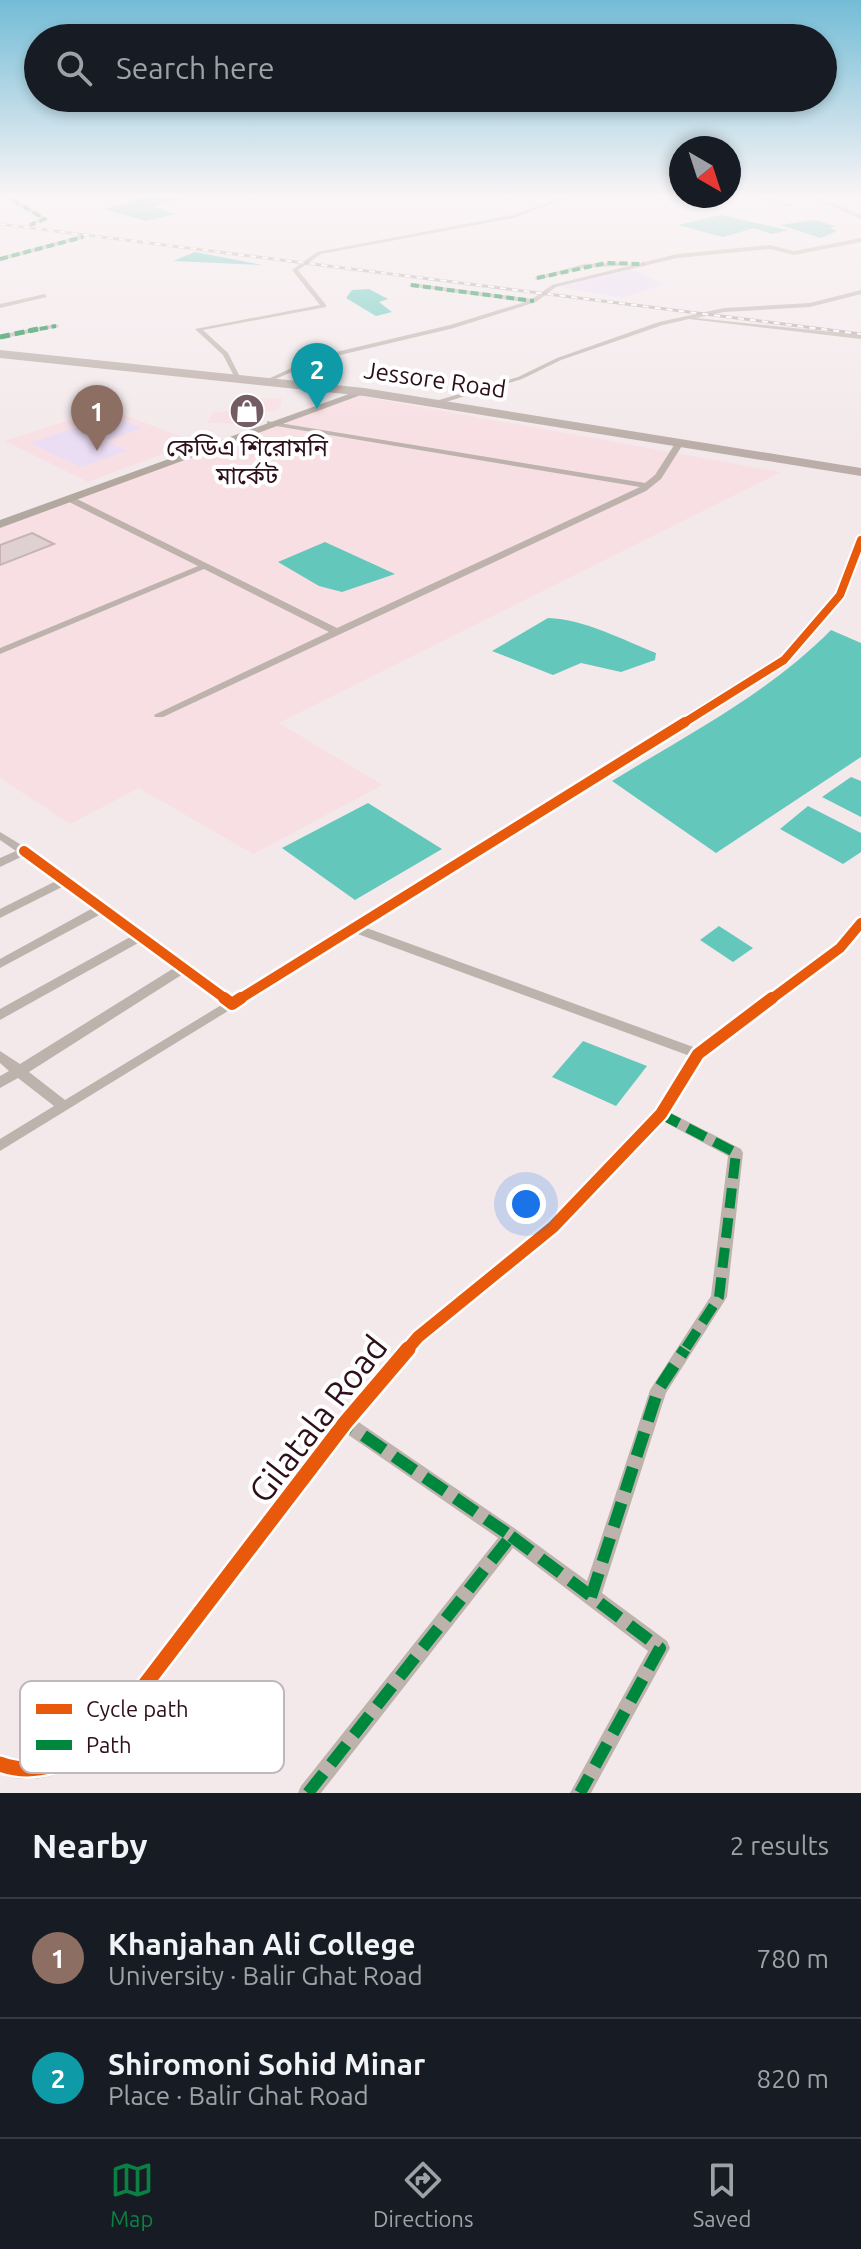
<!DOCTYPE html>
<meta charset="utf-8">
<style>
:root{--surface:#171b24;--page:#242831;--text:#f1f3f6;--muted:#9ea1a6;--line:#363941;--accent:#0b8043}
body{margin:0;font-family:Ubuntu,"Noto Sans Bengali",sans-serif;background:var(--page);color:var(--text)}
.compass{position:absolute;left:669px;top:136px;width:72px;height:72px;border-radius:50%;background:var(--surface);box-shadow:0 4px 12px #0003;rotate:141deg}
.you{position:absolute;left:526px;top:1204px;width:28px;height:28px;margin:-20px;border:6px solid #fff;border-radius:50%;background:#1a73e8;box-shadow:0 0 0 12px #1a73e833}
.badge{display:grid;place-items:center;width:52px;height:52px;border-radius:50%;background:var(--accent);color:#fff;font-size:26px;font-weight:700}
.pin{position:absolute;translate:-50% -66px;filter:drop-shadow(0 2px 4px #0008)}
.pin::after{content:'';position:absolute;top:42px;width:28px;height:24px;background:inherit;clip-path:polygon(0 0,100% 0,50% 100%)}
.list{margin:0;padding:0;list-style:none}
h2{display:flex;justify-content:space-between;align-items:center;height:104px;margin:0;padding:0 32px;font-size:34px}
h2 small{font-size:26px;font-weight:400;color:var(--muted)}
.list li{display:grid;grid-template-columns:52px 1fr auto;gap:24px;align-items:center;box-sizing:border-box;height:120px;padding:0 32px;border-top:2px solid var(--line)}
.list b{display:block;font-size:30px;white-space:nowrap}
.list p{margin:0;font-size:26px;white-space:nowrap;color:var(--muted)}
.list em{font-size:26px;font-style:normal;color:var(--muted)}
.icon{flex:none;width:44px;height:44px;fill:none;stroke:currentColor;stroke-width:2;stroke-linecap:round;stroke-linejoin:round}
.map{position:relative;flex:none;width:861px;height:1793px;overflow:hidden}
.search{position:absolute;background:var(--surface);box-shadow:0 4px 12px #0003;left:24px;right:24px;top:24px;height:88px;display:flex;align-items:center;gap:20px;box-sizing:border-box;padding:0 28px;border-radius:44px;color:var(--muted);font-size:30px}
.sheet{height:344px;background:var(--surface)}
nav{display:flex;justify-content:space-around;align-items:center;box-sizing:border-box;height:112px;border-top:2px solid var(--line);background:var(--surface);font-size:22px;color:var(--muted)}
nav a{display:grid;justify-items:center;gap:4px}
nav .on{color:var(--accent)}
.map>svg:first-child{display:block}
</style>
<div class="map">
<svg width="861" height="1793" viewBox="0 0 861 1793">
<rect width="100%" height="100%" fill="#f3e9eb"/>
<path fill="#f8dfe4" d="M356,395L781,472L279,723L383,785L253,854L139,788L70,824L0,778V524Z
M252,398H282L280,409L243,417L238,424L208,423L212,412L228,411L250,404Z
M106,408L195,442L88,482L5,441Z"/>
<path fill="#eaddf4" d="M631,269L665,284L622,298L561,287Z
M112,415L142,428L106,441L127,451L81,467L30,443Z"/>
<path fill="#64c7bb" d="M160,194L181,198L133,212L154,207L175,214L146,221L104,209Z
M721,215L788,230L772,234L754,228L723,237L678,225Z
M815,220L835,226L830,228L837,231L821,238L780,225Z
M195,252L262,265L173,261Z
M369,289L388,299L379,302L392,312L376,316L346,298L352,290Z
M325,542L395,574L342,592L319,586L278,562Z
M548,618C584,619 623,640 656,653L655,660L621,672L581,663L553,675L492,651Z
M831,630L861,643V757L716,853L612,781C687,735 769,693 831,630Z
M851,777L861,781V817L822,797Z
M368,803L442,849L355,900L282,848Z
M808,806L861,833V852L843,864L780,829Z
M719,926L753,948L733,962L700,940Z
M583,1041L647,1066L616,1106L552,1077Z"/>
<path fill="#dfd0d1" stroke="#c7b3b3" stroke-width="2" d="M32,533L54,544L0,565V545Z"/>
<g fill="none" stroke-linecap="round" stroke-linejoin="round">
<path fill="#bdb3ac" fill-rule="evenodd" d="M0,194H5L48,219L28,226V224L41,219Z
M570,194H577L514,218L321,254L298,270L326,305V307L203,330L228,353L240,377L239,378H235L223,355L195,329L320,305L292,270L317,252L513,215Z
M749,194H756L794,206L789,207Z
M827,194H834L823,199L861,215V219L815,199Z
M83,235L85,238L0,261V257Z
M861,238V242L794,255L770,249L677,258L556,287L536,302L454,328L319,360L271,381L266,380L315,357L450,325L525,302L409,286L411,283L532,299L552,285L677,254L770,245L794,251Z
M628,262L630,265L584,268L537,280L534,278L584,264Z
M861,290V294L810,307L724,312L696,318L861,335V339L689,319L663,325L561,360L522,379L439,404L432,402L518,377L557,358L659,322L724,308L810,303Z
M45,294L47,297L0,308V304Z
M56,324L59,326L58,327L0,339V335Z
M267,421L645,483L655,475L678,439L685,441L661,479L646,491L163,717H155L154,715L329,632L204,569L0,654V648L198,566L67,501V497H73L337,628L640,487L270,425H267Z
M861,537V551L845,595L787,662L364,927L696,1048L836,945L857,920L861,919V931L844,951L703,1057L669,1112L741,1149L743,1153L727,1297L666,1393L602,1593L667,1641L670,1648L591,1793H570L648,1651L513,1548L321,1793H298L301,1786L498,1538L347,1434L109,1748C76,1768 39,1789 0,1774V1754C37,1768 63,1752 95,1734L339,1418L412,1332L548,1223L656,1110L690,1056L355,933L0,1151V1139L54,1106L18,1078L0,1088V1076L9,1071L0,1063V1051L20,1064L174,968L140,942L0,1020V1009L132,936L101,914L0,968V959L93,908L64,886L0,918V909L56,881L23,856L0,867V858L16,851L0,840V832L28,849L185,963L189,964L191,968L232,998L781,658L836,594L857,540ZM183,974L223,1004L65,1100L29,1072ZM663,1121L728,1156L711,1296L650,1390L587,1581L517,1530L357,1421L424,1342L558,1231Z"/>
<path fill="#b3a8a0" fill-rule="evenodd" d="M360,390L369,392L0,528V520Z"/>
<path fill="#bbaea8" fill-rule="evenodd" d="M0,350L364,388L861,468V476L364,396L0,358Z"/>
<defs>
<path id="rail" d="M0,224L861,334"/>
</defs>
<use href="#rail" stroke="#b1a7a4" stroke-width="3"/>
<use href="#rail" stroke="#fff" stroke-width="2" stroke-dasharray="6" stroke-linecap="butt"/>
<path stroke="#00873e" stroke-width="4" stroke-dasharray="8 4" stroke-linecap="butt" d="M2,194L45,219L30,225
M0,259L83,237
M537,278L606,263L644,264
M411,285L534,301
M28,331L56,326"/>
<path stroke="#00873e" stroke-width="5" stroke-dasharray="10 5" stroke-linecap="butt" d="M0,337L38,329"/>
<path stroke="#00873e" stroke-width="10" stroke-dasharray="20 10" stroke-linecap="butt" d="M661,1114L736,1153L719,1297L684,1351"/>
<path stroke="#00873e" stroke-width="12" stroke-dasharray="25 12" stroke-linecap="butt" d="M511,1536L660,1648L580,1793
M591,1597L658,1390L685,1349
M308,1793L511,1536L345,1423"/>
<defs>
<path id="cycleway-far3" d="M682,724L784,660L840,595L861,540"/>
<path id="cycleway-far2" d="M24,851L227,1000
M238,1000L685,722
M770,1000L840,948L861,923"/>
<path id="cycleway-far1" d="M224,998L232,1004L241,998
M406,1351L418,1337L553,1227L661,1114L698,1054L772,998"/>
<path id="cycleway" d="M0,1764C37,1778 70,1760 102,1741L345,1423L408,1349"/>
</defs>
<use href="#cycleway-far3" stroke="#fff" stroke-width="12"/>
<use href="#cycleway-far2" stroke="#fff" stroke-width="15"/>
<use href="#cycleway-far1" stroke="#fff" stroke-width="17"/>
<use href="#cycleway" stroke="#fff" stroke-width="20"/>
<use href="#cycleway-far3" stroke="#e8590c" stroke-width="8"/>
<use href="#cycleway-far2" stroke="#e8590c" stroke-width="10"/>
<use href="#cycleway-far1" stroke="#e8590c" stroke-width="12"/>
<use href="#cycleway" stroke="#e8590c" stroke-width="15"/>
</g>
<linearGradient id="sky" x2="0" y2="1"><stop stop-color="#73bcd6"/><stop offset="0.44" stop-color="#faf5f6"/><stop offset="1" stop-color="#faf5f6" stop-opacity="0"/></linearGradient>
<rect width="861" height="445" fill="url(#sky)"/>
<defs>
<symbol id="shop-disc" viewBox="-11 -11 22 22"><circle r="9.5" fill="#735c63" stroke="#fff"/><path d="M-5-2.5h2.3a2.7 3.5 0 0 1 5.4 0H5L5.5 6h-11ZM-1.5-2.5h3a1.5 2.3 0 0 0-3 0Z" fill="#fff"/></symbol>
</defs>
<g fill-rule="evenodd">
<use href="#shop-disc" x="227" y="391" width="40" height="40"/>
</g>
<g text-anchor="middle" stroke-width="8" stroke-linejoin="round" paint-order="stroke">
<g font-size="24" fill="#2e101a" stroke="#fff">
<text transform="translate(435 380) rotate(8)" y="8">Jessore Road</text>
</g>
<g font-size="24" fill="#2e101a" stroke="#fff">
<text x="247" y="456">কেডিএ শিরোমনি<tspan x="247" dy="28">মার্কেট</tspan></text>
</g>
<g font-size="34" fill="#2e101a" stroke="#fff">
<text transform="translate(318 1419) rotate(-52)" y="12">Gilatala Road</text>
</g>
</g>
<rect x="20" y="1681" width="264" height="92" rx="12" fill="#fff" stroke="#c0b7ba" stroke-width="2"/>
<rect x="36" y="1704" width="36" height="10" fill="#e8590c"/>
<rect x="36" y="1740" width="36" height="10" fill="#00873e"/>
<g font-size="22" fill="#2e101a">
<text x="86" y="1717">Cycle path</text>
<text x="86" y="1753">Path</text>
</g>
</svg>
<svg class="compass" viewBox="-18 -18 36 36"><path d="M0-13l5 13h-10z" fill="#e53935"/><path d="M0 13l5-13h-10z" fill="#9ea1a6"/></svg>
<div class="you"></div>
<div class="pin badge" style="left:97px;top:451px;background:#8d6e63">1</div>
<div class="pin badge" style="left:317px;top:409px;background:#0f9aa8">2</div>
<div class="search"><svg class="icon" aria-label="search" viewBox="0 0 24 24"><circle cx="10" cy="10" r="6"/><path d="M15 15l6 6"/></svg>Search here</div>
</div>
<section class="sheet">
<h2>Nearby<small>2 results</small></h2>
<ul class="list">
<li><span class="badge" style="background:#8d6e63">1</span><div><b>Khanjahan Ali College</b><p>University · Balir Ghat Road</p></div><em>780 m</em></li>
<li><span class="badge" style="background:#0f9aa8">2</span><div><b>Shiromoni Sohid Minar</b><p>Place · Balir Ghat Road</p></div><em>820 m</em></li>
</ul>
</section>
<nav>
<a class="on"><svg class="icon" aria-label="map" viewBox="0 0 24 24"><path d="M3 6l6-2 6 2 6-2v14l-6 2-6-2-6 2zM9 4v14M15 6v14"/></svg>Map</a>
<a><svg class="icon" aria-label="directions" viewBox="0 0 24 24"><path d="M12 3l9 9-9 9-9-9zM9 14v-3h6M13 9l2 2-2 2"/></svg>Directions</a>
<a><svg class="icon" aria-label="saved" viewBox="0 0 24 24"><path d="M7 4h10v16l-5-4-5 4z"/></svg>Saved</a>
</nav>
